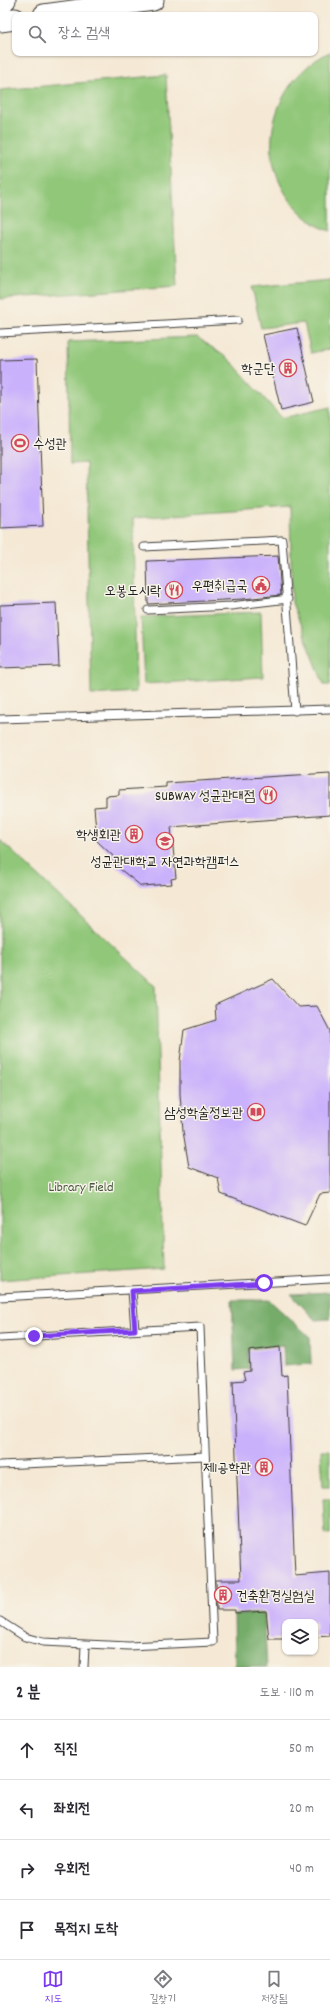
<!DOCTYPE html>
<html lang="ko">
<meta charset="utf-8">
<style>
:root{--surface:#fff;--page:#f7f7f7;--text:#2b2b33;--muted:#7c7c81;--line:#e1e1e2;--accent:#7c3aed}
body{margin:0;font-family:Dekko,"Poor Story",sans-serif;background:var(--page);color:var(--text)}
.controls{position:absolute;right:12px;bottom:12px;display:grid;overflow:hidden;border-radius:8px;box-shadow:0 1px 3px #0004}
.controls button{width:36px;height:36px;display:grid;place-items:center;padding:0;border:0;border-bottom:1px solid var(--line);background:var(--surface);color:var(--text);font:20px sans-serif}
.stop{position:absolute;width:12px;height:12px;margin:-9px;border:3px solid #7c3aed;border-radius:50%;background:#fff}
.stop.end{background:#7c3aed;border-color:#fff;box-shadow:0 1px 4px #0008}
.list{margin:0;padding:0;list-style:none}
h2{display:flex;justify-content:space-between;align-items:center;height:52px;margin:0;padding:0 16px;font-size:17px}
h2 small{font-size:13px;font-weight:400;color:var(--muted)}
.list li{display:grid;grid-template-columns:26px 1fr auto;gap:12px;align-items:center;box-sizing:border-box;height:60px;padding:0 16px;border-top:1px solid var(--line)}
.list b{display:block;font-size:15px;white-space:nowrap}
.list em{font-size:13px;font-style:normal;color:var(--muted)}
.icon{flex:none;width:22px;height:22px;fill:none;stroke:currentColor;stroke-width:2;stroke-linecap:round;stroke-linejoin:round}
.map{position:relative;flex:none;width:330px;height:1667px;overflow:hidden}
.search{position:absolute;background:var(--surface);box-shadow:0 1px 3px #0004;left:12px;right:12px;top:12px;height:44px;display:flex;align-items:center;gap:10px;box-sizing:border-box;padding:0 14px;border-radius:8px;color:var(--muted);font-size:15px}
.sheet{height:292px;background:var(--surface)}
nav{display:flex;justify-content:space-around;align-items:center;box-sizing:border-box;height:56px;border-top:1px solid var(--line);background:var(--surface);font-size:11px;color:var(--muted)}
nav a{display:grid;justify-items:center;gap:2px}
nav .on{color:var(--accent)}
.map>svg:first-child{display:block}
</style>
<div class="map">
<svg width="330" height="1667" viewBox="0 0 330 1667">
<rect width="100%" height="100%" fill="#f7f3e8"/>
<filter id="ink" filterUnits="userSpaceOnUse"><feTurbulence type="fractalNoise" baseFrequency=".025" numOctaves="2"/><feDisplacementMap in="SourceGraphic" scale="8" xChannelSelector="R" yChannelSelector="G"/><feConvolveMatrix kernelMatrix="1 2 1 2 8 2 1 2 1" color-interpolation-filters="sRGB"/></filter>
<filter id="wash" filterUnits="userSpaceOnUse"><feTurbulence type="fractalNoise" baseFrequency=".012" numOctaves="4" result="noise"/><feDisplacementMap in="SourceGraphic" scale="16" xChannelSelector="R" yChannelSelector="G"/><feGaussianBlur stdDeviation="0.9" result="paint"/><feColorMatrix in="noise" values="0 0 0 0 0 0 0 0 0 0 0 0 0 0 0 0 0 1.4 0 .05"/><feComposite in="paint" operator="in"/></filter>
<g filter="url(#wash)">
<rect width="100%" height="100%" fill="#f5e9d5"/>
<path fill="#91c779" stroke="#56724a" d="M330,52V231C315,226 303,216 293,204C252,154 273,79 330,52Z
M166,75L177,286L0,299V90Z
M330,280V349L311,353L304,323L261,328L252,287Z
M197,337L230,360L282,418L330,407V685H324L292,603L290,507L133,518L136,692L91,695L86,463L70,464L68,342Z
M261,612L263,677L144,684L141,617Z
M0,840L156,986L164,1269L0,1280Z
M321,1450H330V1486H323Z
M323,1499H330V1534H325Z"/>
<path fill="#74ac69" stroke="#486442" d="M330,1292V1319L315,1320L291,1294Z
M232,1300H269L310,1337L311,1364L284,1366L283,1345L248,1349L249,1369L235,1370Z
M264,1613L267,1667H235L234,1615Z"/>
<g id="blocks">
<path fill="#cab1fc" d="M297,328L314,402L281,410L263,335Z
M37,359L43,526L0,528V360Z
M278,556L281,595L243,599L148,604L147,561Z
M56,603L59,666L0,668V605Z
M330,773V815L171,827L176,878L171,879L172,884L141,886L115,865L113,856L97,841L94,807L106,806V796L119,795V790L166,787V783Z
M273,979L298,1007L317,1006L330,1031V1193L320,1194L305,1226L221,1194L218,1178L189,1167L183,1131L180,1094V1061L184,1030L216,1020L215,1005Z
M280,1347L282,1376L287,1375L295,1576L330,1573V1636L315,1637V1622H285V1639H269L266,1611L235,1613V1610H217L216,1580H241L233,1381L245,1380L243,1372L250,1371L249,1351Z"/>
</g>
</g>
<g filter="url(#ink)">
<use href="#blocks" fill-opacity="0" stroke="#3d3b38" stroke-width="1"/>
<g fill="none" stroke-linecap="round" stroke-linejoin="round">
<defs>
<path id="lane" d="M0,333L238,320
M144,547L282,540L295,711
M148,610L231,606L288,599
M0,719L330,709
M132,1291L135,1330
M0,1297L330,1279
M0,1338L200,1327L213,1642L129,1646L43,1642L25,1637L0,1621
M0,1465L205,1456
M84,1667L85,1645"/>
<path id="secondary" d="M0,1L5,0
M44,15L153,0
M0,21L15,19"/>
</defs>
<use href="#lane" stroke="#3d3b38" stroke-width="9"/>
<use href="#secondary" stroke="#3d3b38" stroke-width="23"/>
<use href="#lane" stroke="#fff" stroke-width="7"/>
<use href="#secondary" stroke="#fff" stroke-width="21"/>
</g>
</g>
<g fill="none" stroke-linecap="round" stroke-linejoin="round" filter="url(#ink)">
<path stroke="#7c3aed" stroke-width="5" d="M34,1336L135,1330L132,1291L264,1283"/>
</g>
<defs>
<symbol id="building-ring" viewBox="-11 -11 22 22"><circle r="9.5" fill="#f7f3e8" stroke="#d1495b" stroke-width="1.5"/><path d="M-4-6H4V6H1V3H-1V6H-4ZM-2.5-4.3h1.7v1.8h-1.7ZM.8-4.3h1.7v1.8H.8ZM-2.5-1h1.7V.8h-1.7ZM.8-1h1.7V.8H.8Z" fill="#d1495b"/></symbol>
<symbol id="stadium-ring" viewBox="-11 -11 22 22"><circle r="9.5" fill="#f7f3e8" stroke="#d1495b" stroke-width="1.5"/><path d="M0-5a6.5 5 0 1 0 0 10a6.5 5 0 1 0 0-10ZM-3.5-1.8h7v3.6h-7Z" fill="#d1495b"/></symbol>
<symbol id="civic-ring" viewBox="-11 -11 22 22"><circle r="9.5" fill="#f7f3e8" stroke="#d1495b" stroke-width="1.5"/><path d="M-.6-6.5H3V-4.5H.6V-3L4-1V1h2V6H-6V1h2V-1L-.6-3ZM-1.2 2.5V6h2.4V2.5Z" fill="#d1495b"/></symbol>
<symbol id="restaurant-ring" viewBox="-11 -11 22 22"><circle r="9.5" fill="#f7f3e8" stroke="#d1495b" stroke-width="1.5"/><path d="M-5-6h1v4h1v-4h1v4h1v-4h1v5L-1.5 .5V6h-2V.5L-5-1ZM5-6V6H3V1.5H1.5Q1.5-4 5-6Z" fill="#d1495b"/></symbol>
<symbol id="university-ring" viewBox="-11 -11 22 22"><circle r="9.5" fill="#f7f3e8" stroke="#d1495b" stroke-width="1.5"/><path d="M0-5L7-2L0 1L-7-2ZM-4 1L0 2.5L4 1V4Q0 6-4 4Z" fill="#d1495b"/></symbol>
<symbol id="library-ring" viewBox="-11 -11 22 22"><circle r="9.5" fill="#f7f3e8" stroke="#d1495b" stroke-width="1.5"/><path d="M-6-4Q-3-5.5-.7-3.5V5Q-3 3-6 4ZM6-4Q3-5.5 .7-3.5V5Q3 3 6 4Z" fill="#d1495b"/></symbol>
</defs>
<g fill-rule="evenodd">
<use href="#building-ring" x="278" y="358" width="20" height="20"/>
<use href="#stadium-ring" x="10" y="433" width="20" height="20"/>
<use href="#civic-ring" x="251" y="575" width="20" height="20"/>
<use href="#restaurant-ring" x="164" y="580" width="20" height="20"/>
<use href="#restaurant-ring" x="258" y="785" width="20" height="20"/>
<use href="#building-ring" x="124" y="824" width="20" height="20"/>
<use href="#university-ring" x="155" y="831" width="20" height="20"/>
<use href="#library-ring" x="246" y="1102" width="20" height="20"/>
<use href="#building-ring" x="254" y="1457" width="20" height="20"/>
<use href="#building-ring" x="213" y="1585" width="20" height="20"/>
</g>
<g text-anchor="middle" stroke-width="3" stroke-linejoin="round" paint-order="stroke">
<g font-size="14" fill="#1c1c1c" stroke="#f7f3e8" text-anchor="end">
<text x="275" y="373">학군단</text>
<text x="33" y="448" text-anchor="start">수성관</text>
<text x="248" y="590">우편취급국</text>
<text x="161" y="595">오봉도시락</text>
<text x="255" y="800">SUBWAY 성균관대점</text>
<text x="121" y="839">학생회관</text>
<text x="165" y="866" text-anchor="middle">성균관대학교 자연과학캠퍼스</text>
<text x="243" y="1117">삼성학술정보관</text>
<text x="251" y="1472">제1공학관</text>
<text x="236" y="1600" text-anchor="start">건축환경실험실</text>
</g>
<g font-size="14" fill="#45583d" stroke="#f7f3e8">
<text x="81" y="1191">Library Field</text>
</g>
</g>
</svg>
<div class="controls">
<button><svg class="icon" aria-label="layers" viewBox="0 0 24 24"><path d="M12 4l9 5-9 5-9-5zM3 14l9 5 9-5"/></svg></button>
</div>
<div class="stop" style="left:264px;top:1283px"></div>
<div class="stop end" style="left:34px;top:1336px"></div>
<div class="search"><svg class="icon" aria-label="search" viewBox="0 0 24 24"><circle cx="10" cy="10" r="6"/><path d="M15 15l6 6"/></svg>장소 검색</div>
</div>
<section class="sheet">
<h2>2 분<small>도보 · 110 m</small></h2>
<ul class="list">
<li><svg class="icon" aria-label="ahead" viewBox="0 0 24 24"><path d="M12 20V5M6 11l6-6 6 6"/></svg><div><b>직진</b></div><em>50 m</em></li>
<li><svg class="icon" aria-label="left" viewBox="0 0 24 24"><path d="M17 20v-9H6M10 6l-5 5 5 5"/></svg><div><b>좌회전</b></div><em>20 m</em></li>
<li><svg class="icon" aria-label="right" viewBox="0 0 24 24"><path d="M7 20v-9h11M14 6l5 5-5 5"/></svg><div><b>우회전</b></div><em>40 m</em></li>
<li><svg class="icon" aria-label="arrive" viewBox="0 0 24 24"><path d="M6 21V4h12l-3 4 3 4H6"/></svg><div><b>목적지 도착</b></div></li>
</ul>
</section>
<nav>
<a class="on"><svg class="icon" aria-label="map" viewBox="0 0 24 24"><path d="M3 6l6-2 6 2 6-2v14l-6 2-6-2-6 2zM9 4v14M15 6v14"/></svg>지도</a>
<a><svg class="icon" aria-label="directions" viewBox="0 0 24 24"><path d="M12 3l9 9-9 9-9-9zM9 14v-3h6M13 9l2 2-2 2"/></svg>길찾기</a>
<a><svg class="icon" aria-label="saved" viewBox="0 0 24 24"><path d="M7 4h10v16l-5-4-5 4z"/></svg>저장됨</a>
</nav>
